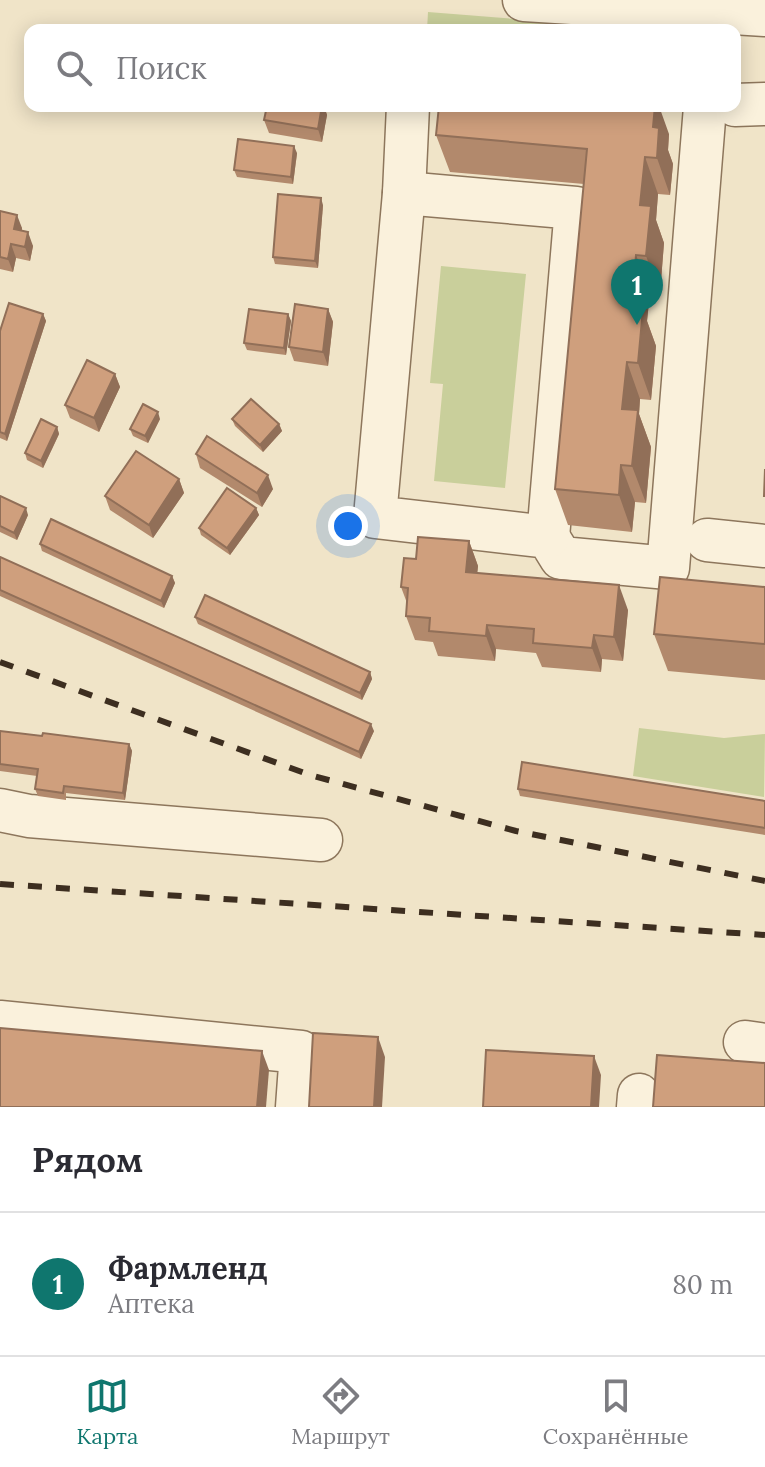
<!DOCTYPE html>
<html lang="ru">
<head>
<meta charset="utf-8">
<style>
	:root { --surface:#fff; --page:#f7f7f7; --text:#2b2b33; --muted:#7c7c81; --line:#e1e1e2; --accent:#0f766e }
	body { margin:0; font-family:Lora,serif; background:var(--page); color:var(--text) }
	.you { position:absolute; left:348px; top:526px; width:28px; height:28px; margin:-20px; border:6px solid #fff; border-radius:50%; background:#1a73e8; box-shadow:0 0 0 12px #1a73e833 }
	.badge { display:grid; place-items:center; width:52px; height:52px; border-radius:50%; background:var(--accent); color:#fff; font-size:26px; font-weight:700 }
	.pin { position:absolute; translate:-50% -66px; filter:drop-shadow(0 2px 4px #0008) }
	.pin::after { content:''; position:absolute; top:42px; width:28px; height:24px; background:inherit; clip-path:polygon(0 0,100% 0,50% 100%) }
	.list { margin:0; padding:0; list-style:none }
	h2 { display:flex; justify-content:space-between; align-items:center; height:104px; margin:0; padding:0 32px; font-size:34px }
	h2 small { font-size:26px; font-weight:400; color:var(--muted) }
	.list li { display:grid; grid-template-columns:52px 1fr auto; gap:24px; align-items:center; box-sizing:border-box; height:144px; padding:0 32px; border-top:2px solid var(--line) }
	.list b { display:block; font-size:30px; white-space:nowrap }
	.list p { margin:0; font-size:26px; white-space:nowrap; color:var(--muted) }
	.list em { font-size:26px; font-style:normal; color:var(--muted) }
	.icon { flex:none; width:44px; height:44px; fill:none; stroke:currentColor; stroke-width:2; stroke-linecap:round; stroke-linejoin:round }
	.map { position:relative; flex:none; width:765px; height:1107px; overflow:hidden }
	.search { position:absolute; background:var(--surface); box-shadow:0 4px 20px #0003; left:24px; right:24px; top:24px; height:88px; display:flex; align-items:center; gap:20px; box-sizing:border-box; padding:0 28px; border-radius:16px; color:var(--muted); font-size:30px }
	.sheet { height:248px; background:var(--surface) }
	nav { display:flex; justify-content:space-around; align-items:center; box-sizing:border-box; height:112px; border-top:2px solid var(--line); background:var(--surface); font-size:22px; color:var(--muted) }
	nav a { display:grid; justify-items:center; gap:4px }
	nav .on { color:var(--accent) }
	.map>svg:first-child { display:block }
</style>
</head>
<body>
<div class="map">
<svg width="765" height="1107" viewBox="0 0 765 1107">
	<rect width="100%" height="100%" fill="#f0e4c8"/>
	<!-- green -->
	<g fill="#c9cf9b">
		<polygon points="428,12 651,30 427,30"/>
		<polygon points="441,266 526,274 505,488 434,481 443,384 430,383"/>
		<polygon points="639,728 724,738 765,734 764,797 633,776"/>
	</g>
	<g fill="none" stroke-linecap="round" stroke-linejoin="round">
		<!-- minor casing -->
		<g stroke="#8d765c" stroke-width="45">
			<g id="minor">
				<polyline points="524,0 765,15"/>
				<polyline points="735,105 765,104"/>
				<polyline points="408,106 404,193 375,517 548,537 561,558 668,568 705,107"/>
				<polyline points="404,193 576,208 548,537"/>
				<polyline points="707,540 765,546"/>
				<polyline points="0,810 29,816 321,840"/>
				<polyline points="0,1022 301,1052 297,1107"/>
				<polyline points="745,1042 765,1045"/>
				<polyline points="638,1107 639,1095"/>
			</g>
		</g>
		<!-- minor -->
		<use href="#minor" stroke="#faf1dc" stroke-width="42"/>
		<!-- rail -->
		<g stroke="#3d2e20" stroke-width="6" stroke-dasharray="14 14" stroke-linecap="butt">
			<polyline points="0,662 310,775 516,831 765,881"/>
			<polyline points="0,884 765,935"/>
		</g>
	</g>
	<!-- wall -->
	<g fill="#b2896c">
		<polygon points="267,106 324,106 327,115 322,142 269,133 264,120"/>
		<polygon points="669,134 668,150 673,164 670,195 658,194 656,220 664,243 660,293 650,292 647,321 656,346 651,400 640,399 639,414 651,447 646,503 635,502 632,532 568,525 555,489 584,184 450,172 436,135"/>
		<polygon points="297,153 293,184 237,177 234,170"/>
		<polygon points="323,205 318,268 275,264 273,257"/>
		<polygon points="0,211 22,228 22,231 33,246 30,261 16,258 13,272 0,269"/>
		<polygon points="328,309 333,322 328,366 294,361 289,347"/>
		<polygon points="43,314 46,321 7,441 0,438 0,331"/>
		<polygon points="288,314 291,321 286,355 247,350 244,343"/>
		<polygon points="115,374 120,387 99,432 70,418 65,405"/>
		<polygon points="160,419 148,443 133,436 130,429"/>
		<polygon points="232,419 279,424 282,431 263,452 235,426"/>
		<polygon points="57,427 59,434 43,468 27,460 25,453"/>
		<polygon points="196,454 273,489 262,507 200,468"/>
		<polygon points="179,479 184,493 153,538 110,510 105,496"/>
		<polygon points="0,496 28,515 17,540 0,532"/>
		<polygon points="256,508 259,515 230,555 201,535 199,528"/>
		<polygon points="469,541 478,566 477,573 628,610 623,661 602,659 601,672 542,667 536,653 496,649 495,661 438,656 433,642 415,640 406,616 407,603 401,587 416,559"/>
		<polygon points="40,544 172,576 175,583 164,608 42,551"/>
		<polygon points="0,557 374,731 361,759 0,596"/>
		<polygon points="765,587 765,680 668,671 654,634"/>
		<polygon points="195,617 370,672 372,679 362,700 198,624"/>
		<polygon points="0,731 42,736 129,744 132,751 125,800 66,793 66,800 38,796 35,789 37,776 0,771"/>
		<polygon points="518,789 765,801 765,835 520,796"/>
	</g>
	<!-- shaded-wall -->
	<g fill="#916f58">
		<polygon points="322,106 324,106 327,115 322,142 318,129"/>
		<polygon points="655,106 659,106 669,134 668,150 673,164 670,195 657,158 653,127"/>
		<polygon points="294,146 297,153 293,184 291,177"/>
		<polygon points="645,157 658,194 656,220 664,243 660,293 646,256 640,205"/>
		<polygon points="321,198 323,205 318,268 315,261"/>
		<polygon points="17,215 22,228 19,243 14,229"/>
		<polygon points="28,232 33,246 30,261 25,247"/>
		<polygon points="11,244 16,258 13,272 8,259"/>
		<polygon points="636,255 650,292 647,321 656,346 651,400 638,363 632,308"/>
		<polygon points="328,309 333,322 328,366 323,352"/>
		<polygon points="43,314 46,321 7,441 5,434"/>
		<polygon points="288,314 291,321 286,355 284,348"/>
		<polygon points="627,362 640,399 639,414 651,447 646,503 632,466 622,409"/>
		<polygon points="115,374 120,387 99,432 94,418"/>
		<polygon points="158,412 160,419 148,443 145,436"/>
		<polygon points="279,424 282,431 263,452 260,445"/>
		<polygon points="57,427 59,434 43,468 41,461"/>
		<polygon points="621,465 635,502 632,532 619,495"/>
		<polygon points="268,475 273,489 262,507 257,493"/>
		<polygon points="179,479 184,493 153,538 149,525"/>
		<polygon points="26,508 28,515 17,540 14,533"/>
		<polygon points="256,508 259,515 230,555 227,548"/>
		<polygon points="469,541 478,566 475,596 466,572"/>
		<polygon points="172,576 175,583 164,608 161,601"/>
		<polygon points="619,585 628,610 623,661 614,637"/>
		<polygon points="487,625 496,649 495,661 486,636"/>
		<polygon points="594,635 602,659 601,672 592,648"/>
		<polygon points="370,672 372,679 362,700 360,693"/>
		<polygon points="371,724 374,731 361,759 359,752"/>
		<polygon points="129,744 132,751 125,800 123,793"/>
		<polygon points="378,1037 385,1057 382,1107 374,1107"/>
		<polygon points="262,1051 269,1070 266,1107 257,1107"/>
		<polygon points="594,1056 601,1075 599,1107 591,1107"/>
	</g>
	<!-- building -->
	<g fill="#cf9f7d" stroke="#916f58" stroke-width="2">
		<polygon points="267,106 322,106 318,129 264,120"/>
		<polygon points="439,106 655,106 653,127 659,128 657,158 645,157 640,205 651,206 646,256 636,255 632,308 643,309 638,363 627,362 622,409 638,410 632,466 621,465 619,495 555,489 587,149 436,135"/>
		<polygon points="238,139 294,146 291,177 234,170"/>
		<polygon points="278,194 321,198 315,261 273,257"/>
		<polygon points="0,211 17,215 14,229 28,232 25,247 11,244 8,259 0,257"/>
		<polygon points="9,303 43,314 5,434 0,432 0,331"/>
		<polygon points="295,304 328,309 323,352 289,347"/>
		<polygon points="249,309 288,314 284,348 244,343"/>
		<polygon points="87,360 115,374 94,418 65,405"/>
		<polygon points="251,399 279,424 260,445 232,419"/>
		<polygon points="143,404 158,412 145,436 130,429"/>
		<polygon points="41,419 57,427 41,461 25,453"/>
		<polygon points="207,436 268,475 257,493 196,454"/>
		<polygon points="136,451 179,479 149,525 105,496"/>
		<polygon points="765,469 765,496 764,496"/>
		<polygon points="227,488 256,508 227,548 199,528"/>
		<polygon points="0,496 26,508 14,533 0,526"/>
		<polygon points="51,519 172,576 161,601 40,544"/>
		<polygon points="418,537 469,541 466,572 619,585 614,637 594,635 592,648 533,643 534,629 487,625 486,636 429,631 430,618 406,616 408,588 401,587 404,558 416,559"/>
		<polygon points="0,557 371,724 359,752 0,590"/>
		<polygon points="660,577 765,587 765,644 654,634"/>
		<polygon points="205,595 370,672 360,693 195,617"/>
		<polygon points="0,731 42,736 43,733 129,744 123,793 64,786 63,793 35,789 38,769 0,764"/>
		<polygon points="522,762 765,801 765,828 518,789"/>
		<polygon points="0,1028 262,1051 257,1107 0,1107"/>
		<polygon points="313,1033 378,1037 374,1107 309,1107"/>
		<polygon points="486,1050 594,1056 591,1107 483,1107"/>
		<polygon points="657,1055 765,1063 765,1107 653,1107"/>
	</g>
</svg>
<div class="you"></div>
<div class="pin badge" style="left:637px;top:325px">1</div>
<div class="search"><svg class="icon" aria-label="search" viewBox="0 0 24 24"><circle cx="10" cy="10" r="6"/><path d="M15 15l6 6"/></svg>Поиск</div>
</div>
<section class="sheet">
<h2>Рядом<small></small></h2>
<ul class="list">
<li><span class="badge">1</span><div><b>Фармленд</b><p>Аптека</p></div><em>80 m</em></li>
</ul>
</section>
<nav>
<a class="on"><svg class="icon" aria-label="map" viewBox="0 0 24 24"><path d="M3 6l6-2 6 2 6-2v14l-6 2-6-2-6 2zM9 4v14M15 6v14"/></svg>Карта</a>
<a><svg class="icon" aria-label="directions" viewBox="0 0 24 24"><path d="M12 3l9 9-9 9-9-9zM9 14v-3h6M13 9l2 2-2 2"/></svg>Маршрут</a>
<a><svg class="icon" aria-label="saved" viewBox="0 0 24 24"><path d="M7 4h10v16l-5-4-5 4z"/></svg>Сохранённые</a>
</nav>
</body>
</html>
